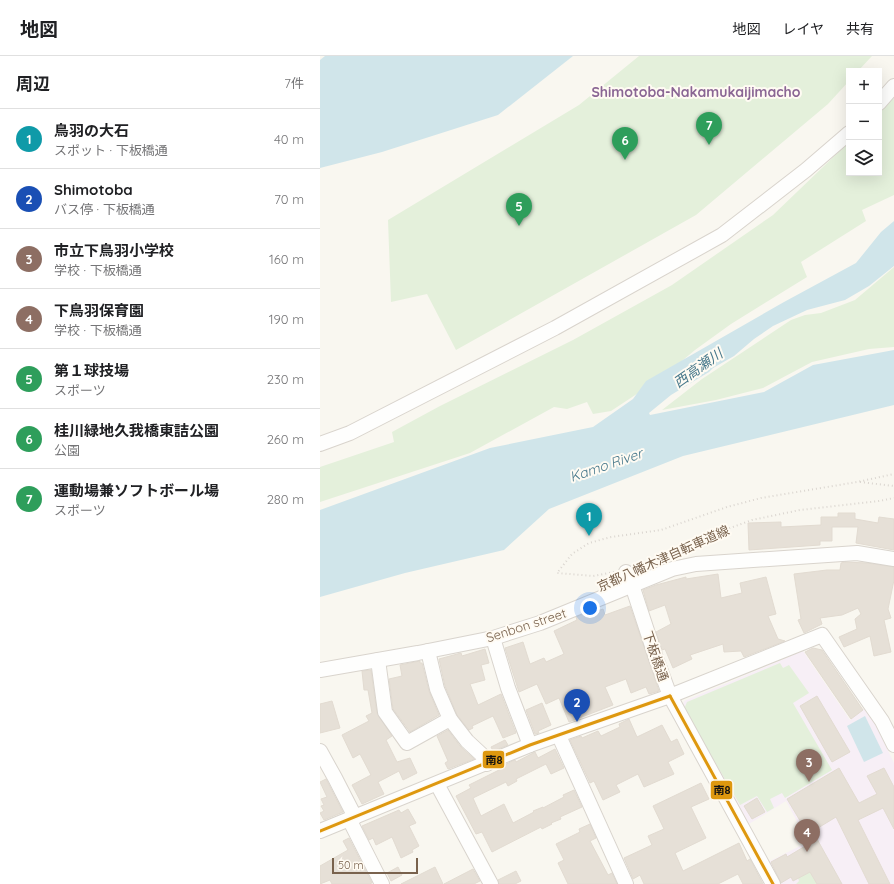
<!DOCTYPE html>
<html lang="ja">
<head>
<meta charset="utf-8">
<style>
	:root { --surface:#fff; --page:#f6f6f6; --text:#202124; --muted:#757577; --line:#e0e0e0; --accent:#1a73e8 }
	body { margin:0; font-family:Quicksand,"Noto Sans JP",sans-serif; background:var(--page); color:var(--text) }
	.controls { position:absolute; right:12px; top:12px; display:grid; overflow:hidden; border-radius:0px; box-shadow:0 4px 16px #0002 }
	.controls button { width:36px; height:36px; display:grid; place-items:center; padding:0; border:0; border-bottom:1px solid var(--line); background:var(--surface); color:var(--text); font:20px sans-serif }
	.scale { position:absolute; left:12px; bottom:10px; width:86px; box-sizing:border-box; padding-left:4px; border:2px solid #79624d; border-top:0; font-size:11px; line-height:14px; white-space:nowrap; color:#79624d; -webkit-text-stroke:3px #fffbf3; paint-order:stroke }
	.you { position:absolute; left:270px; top:552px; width:14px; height:14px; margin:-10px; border:3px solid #fff; border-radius:50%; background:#1a73e8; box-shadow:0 0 0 6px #1a73e833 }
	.badge { display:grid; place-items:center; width:26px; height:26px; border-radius:50%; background:var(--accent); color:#fff; font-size:13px; font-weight:700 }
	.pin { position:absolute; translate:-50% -33px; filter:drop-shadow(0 1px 2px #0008) }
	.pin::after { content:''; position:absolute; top:21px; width:14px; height:12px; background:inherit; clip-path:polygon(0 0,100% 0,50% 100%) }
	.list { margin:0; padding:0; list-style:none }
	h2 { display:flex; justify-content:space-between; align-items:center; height:52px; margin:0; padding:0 16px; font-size:17px }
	h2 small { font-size:13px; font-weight:400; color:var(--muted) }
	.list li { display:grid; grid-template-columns:26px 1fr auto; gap:12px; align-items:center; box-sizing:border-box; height:60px; padding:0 16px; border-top:1px solid var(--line) }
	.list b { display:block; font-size:15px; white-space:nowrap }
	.list p { margin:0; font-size:13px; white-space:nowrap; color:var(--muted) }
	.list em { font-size:13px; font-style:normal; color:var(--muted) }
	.icon { flex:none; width:22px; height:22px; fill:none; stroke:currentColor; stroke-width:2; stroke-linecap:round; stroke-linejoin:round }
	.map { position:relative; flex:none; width:574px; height:828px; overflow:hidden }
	header { display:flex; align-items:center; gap:24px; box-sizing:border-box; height:56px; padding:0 20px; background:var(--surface); border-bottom:1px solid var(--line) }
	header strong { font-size:19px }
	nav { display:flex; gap:22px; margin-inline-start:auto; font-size:14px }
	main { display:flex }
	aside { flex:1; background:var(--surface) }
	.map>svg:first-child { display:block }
</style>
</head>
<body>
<header>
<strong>地図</strong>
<nav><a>地図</a><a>レイヤ</a><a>共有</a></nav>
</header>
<main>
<aside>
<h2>周辺<small>7件</small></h2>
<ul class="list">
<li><span class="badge" style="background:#0f9aa8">1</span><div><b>鳥羽の大石</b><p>スポット · 下板橋通</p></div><em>40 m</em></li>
<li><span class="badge" style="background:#1a4fb4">2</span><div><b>Shimotoba</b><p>バス停 · 下板橋通</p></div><em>70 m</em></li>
<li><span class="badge" style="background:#8d6e63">3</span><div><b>市立下鳥羽小学校</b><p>学校 · 下板橋通</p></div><em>160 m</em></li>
<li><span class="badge" style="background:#8d6e63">4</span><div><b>下鳥羽保育園</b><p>学校 · 下板橋通</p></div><em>190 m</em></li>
<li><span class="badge" style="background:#2e9e5b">5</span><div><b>第１球技場</b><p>スポーツ</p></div><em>230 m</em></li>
<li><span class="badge" style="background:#2e9e5b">6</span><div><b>桂川緑地久我橋東詰公園</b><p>公園</p></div><em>260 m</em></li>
<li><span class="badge" style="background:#2e9e5b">7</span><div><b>運動場兼ソフトボール場</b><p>スポーツ</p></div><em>280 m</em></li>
</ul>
</aside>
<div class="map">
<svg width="574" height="828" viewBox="0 0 574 828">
	<rect width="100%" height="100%" fill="#f9f7f0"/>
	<!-- education -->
	<polygon fill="#f7eff6" points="483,595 530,664 544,653 555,668 574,707 574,828 460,828 448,806 488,786 466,745 429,768 362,652 364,645"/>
	<!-- green -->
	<g fill="#e4f0db">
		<polygon points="319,0 552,0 538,15 529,15 529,25 508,48 376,159 136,294 107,238 71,246 68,164 259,49"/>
		<polygon points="574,42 574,139 542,154 546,165 481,206 487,221 411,268 375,294 344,320 291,355 273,358 267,346 247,353 234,351 150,397 0,446 0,411 74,386 72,376 120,350 253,284 352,229 453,159 529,86 529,117 559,117 559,57"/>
		<polygon points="574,211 574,291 549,293 492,306 443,332 396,344 342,354 382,323 471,264 485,259 501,257 535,244"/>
		<polygon points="460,607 463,612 469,609 489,637 473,647 512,714 465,742 462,737 450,743 454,752 447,756 437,740 420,749 364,653 367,646"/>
		<polygon points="490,816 497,828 470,828 476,828 479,825 478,822"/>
	</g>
	<!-- water -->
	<g fill="#d0e5ea">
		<polygon points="5,0 253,0 178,59 62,96 0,112 0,4"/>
		<polygon points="574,165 574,210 549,230 525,244 487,254 453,270 434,283 414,300 393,312 389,316 351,339 329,357 330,359 444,336 493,309 574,294 574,349 363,400 229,453 184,494 85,517 0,541 0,454 170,392 273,371 313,343 326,325 375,297 464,246 536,207 561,176"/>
		<polygon points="545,660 563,697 544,706 527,670"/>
	</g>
	<!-- building -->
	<g fill="#e6e0d7" stroke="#e2dbd1">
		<polygon points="518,457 535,457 535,463 558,467 559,461 574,463 574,494 536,487 538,471 512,471 512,485 500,485 500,489 429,494 428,467 461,466 461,471 501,469 501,461 518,461"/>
		<polygon points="525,506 547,507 574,511 574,524 568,553 571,562 564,564 571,596 554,600 550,580 524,591 519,581 537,573 535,563 541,558 538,552 522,559 500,562 502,568 484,577 478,564 481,563 474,518 507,514 520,514 521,507"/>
		<polygon points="398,518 401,542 422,537 420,527 446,521 456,558 448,560 458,583 465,585 424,601 421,595 404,596 403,588 370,599 372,603 353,612 345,593 342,594 336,576 351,568 345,549 329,555 323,534 336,529 366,521 366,523"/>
		<polygon points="310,550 339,635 329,638 326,631 311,637 306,623 285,631 293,649 249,666 239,642 226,648 217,628 199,636 185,592 203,586 210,608 224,602 226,606 244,598 234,575 257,564 256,561 269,556 269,558 283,553 285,559"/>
		<polygon points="493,592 502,594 543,654 531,663 485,596"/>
		<polygon points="165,593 169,607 161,609 165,624 150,628 158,649 181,638 196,677 183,682 173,660 152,670 153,672 149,674 137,659 125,630 119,603 141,597 142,600"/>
		<polygon points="100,605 100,607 102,607 109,635 119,659 90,676 73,653 69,623 82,620 80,609"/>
		<polygon points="51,614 57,657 72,680 66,684 77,706 90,702 97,717 83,724 79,715 58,726 64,738 42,748 32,729 51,719 40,698 33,702 22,679 49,665 46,660 52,657 48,634 44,634 42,615"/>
		<polygon points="497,640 530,696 512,706 480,650"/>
		<polygon points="12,645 20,672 0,677 0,648"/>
		<polygon points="222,647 231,669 218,675 219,677 215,678 206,654"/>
		<polygon points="309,663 317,681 342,669 351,686 357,683 364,698 348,706 354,718 324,731 318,718 296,729 300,736 283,744 274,725 270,727 250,684 261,680 262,682 278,675 281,680 300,671 299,668"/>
		<polygon points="128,674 140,690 154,703 128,713 125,707 128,705 117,680"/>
		<polygon points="185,684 188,689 173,695 171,691"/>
		<polygon points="235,693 244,712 231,718 226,708 196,723 197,725 188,730 186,726 153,742 161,760 184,748 193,767 214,756 213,755 223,751 223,752 244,741 243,739 254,734 262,751 240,761 241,763 231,767 232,768 222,773 221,771 172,796 162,776 156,778 136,740 151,732 149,729 181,713 180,711 195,704 196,706 215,696 218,702"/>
		<polygon points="519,712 539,747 557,738 547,720 564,712 574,731 574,773 563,752 538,764 570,828 549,828 516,761 488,778 467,743"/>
		<polygon points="6,723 23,756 4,764 0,757 4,755 1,750 4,749 1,743 7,741 0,726"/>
		<polygon points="381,727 389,743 371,751 386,782 355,797 363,815 419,787 427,805 430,803 443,828 423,828 418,818 398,828 324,828 320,819 313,823 304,802 332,789 328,780 344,773 333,750"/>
		<polygon points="437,742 445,756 432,763 424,750"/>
		<polygon points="88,753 96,767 89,770 99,790 92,794 93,796 81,802 72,781 56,789 53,782 49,784 42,770 79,754 81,757"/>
		<polygon points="270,768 276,782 270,785 288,819 292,817 297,828 248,828 238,807 244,804 236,788 260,776 259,773"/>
		<polygon points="29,782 52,827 49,828 12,828 10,824 0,828 0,810 28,794 23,785"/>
		<polygon points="497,783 522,828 497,828 490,816 473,825 471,821 461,827 451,806 466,798 467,801"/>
		<polygon points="78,811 82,819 71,825 67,817"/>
		<polygon points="115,811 123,828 81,828"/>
		<polygon points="153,813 160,825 154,828 124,828"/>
		<polygon points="196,815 201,825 195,828 179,828 178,824"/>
	</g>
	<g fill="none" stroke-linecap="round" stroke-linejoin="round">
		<!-- minor casing -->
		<g stroke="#d9d4cd" stroke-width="16">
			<g id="minor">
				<polyline points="559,47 574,30"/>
				<polyline points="0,388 30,377 235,272 402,179 486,114 529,77"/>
				<polyline points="306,516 312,529 336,602 350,640 453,828"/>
				<polyline points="173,582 188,632 210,689"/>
				<polyline points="108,595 117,633 130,663"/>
				<polyline points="58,604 65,656 87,687 130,663 147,685 161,698 167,708"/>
				<polyline points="0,614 98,597 173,582 220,567 352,513 376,508 537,497 574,503"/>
				<polyline points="239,680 306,828"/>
				<polyline points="0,695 15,722 35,761"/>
				<polyline points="117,728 171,828"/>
				<polyline points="29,763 62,828"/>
				<polyline points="0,775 210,689 350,640 502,579 562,665 574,689"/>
			</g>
		</g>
		<!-- path -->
		<g stroke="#dbd6d0" stroke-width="2" stroke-dasharray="1 3" stroke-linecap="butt">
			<polyline points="540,426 574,430"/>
			<polyline points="317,511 372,486 432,464 480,454 559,445 574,442"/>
			<polyline points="294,516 273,520 237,517 252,498 269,487 291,481 341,474 407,451 441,442 537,426 574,418"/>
		</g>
		<!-- minor -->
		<use href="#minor" stroke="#fefefd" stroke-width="14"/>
		<!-- bus-1 casing -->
		<g stroke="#fffbf3" stroke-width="6">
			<g id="bus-1">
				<polyline points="350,640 453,828"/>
				<polyline points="0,775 210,689 350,640"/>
			</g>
		</g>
		<!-- bus-1 -->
		<use href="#bus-1" stroke="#de980f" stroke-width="3"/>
	</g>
	<g text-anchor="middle" stroke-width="4" stroke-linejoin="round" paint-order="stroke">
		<!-- street labels -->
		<g font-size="13" fill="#79624d" stroke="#fffbf3">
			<text transform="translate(343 502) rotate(-24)" y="5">京都八幡木津自転車道線</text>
			<text transform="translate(206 569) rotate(-18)" y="5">Senbon street</text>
			<text transform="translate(336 600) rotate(71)" y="5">下板橋通</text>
		</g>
		<!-- neighbourhood labels -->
		<g font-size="14" font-weight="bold" fill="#8a6694" stroke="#fffbf3">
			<text x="376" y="41">Shimotoba-Nakamukaijimacho</text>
		</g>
		<!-- water labels -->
		<g font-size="14" font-style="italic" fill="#47788b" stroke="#fffbf3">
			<text transform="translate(378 312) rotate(-35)" y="5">西高瀬川</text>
			<text transform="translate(286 409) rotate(-19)" y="5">Kamo River</text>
		</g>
	</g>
	<g stroke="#fffbf3" stroke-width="1.5">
		<rect x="162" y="694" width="23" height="19" rx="4" fill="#de980f"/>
		<rect x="390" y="724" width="23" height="20" rx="4" fill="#de980f"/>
	</g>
	<g font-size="11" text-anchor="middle" font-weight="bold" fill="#111">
		<text x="174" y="708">南8</text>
		<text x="402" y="738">南8</text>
	</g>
</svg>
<div class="controls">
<button>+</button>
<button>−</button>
<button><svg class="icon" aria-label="layers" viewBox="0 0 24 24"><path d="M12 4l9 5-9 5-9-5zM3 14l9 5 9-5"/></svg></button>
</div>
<div class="scale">50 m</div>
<div class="you"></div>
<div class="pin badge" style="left:269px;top:480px;background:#0f9aa8">1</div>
<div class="pin badge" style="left:257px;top:666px;background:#1a4fb4">2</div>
<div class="pin badge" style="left:489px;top:726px;background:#8d6e63">3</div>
<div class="pin badge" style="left:487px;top:796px;background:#8d6e63">4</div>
<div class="pin badge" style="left:199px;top:170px;background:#2e9e5b">5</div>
<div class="pin badge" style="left:305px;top:104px;background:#2e9e5b">6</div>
<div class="pin badge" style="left:389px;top:89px;background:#2e9e5b">7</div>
</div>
</main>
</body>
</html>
